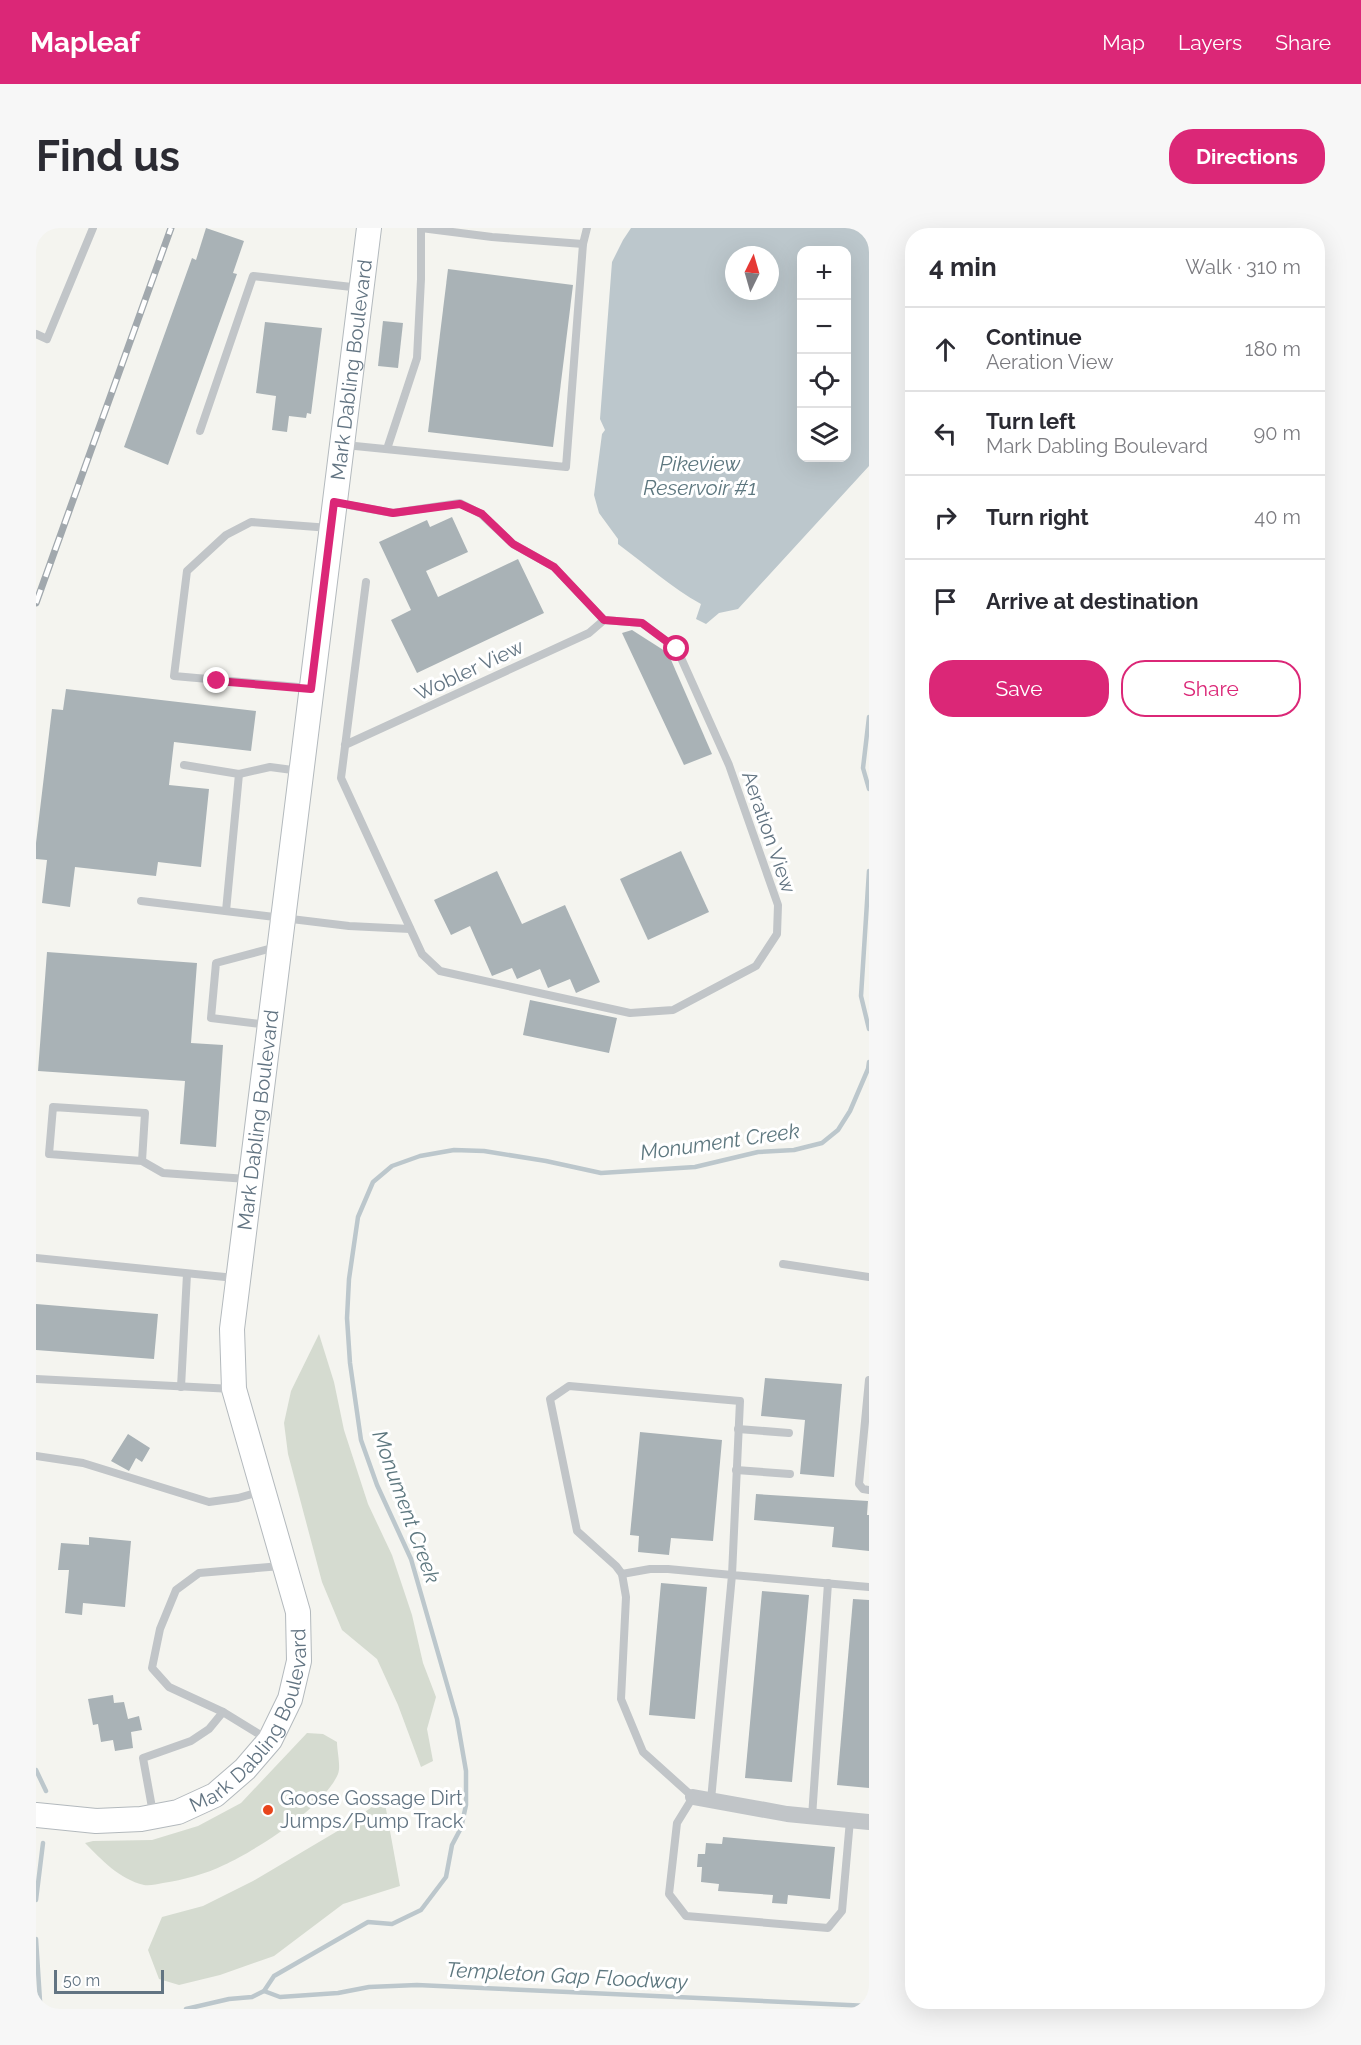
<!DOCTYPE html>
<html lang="en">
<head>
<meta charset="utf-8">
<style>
	:root { --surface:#fff; --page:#f7f7f7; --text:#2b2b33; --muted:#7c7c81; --line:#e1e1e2; --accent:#db2777 }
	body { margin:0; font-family:Raleway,sans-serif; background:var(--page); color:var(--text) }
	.controls { position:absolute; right:18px; top:18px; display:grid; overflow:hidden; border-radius:12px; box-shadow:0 6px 24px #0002 }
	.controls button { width:54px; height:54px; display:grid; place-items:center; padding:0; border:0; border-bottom:2px solid var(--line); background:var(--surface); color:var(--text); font:30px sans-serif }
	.compass { position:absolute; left:689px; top:18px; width:54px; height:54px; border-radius:50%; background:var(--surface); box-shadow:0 6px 24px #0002; rotate:5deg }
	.scale { position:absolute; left:18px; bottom:15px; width:110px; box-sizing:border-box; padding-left:6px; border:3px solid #627482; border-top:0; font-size:16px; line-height:21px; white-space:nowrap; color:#627482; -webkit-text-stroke:4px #fff; paint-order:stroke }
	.stop { position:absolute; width:18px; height:18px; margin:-14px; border:4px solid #db2777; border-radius:50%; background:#fff }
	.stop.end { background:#db2777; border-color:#fff; box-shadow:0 2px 6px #0008 }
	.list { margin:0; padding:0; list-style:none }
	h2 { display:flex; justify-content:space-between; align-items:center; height:78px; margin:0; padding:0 24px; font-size:26px }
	h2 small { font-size:20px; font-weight:400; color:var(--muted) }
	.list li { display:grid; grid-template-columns:39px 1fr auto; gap:18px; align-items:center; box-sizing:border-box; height:84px; padding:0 24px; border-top:2px solid var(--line) }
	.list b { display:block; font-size:22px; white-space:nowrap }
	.list p { margin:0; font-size:20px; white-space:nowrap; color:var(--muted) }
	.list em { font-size:20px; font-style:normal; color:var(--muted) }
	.actions { display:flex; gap:12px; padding:18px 24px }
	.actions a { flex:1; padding:14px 0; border:2px solid var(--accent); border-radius:24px; text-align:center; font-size:21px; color:var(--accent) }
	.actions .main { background:var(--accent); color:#fff }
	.icon { flex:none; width:33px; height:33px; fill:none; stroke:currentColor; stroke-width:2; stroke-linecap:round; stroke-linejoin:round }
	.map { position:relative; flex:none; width:833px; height:1781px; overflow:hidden; border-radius:24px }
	header { display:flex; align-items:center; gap:36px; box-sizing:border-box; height:84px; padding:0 30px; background:var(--accent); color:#fff }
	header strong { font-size:28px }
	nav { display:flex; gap:33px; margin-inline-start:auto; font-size:21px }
	.intro { display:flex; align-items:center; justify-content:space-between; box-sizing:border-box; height:144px; padding:0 36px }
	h1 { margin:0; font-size:42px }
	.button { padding:15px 27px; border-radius:24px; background:var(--accent); color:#fff; font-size:21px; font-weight:700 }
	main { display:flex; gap:36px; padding:0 36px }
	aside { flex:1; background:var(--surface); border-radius:24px; box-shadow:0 6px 24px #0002 }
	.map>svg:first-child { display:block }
</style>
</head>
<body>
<header>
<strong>Mapleaf</strong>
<nav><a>Map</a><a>Layers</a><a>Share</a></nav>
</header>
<div class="intro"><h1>Find us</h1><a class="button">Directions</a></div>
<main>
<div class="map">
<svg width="833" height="1781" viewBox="0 0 833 1781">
	<rect width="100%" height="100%" fill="#f4f4ef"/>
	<!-- green -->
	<g fill="#d5dbd0">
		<polygon points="283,1106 298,1154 308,1202 332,1276 356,1327 376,1387 387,1435 400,1469 391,1501 397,1533 385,1539 362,1477 341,1431 306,1402 286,1354 252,1226 248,1195 255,1163"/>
		<path d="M 271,1505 L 287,1506 L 301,1514 C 301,1523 305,1538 302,1546 C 287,1580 222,1621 188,1637 C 170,1646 147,1652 127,1655 C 121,1656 114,1658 108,1657 C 83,1651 66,1632 49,1615 L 57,1613 L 116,1612 L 162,1598 L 205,1575 Z"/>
		<polygon points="348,1570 364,1658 307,1676 238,1728 184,1747 143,1757 123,1751 112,1722 126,1689 167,1678 217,1653 310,1598"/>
	</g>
	<!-- water -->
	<path fill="#bcc7cc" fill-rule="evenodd" d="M 595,0 L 833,0 L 833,238 L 702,381 L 683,385 L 670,396 L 660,391 L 665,376 C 636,360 609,336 582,316 L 582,311 L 563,285 L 558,267 L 566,206 L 569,202 L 564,191 L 576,34 L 587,12 ZM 766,22 L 810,22 L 810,230 L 766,230 ZM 698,27 L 734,27 L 734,63 L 698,63 Z"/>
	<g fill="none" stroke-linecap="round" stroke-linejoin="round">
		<!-- stream -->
		<g stroke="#bcc7cc" stroke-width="4.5">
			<polyline points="833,489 827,540 833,561"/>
			<polyline points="833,643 825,768 833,801"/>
			<polyline points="0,1542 10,1563"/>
			<polyline points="0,1672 7,1615"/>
			<polyline points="0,1711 4,1773 0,1775"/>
			<polyline points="228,1763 244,1769 302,1765 333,1759 381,1757 833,1778"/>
			<polyline points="150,1781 193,1771 216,1769 228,1763 238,1748 332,1694 356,1696 385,1682 410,1649 416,1617 425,1600 430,1577 430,1543 421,1491 375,1331 341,1257 325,1212 314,1135 311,1090 313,1051 322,989 337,954 356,938 384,928 418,922 448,923 510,933 565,945 659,939 722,924 758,922 786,915 802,902 814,883 832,841 833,834"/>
		</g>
	</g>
	<!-- building -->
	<g fill="#a9b2b6">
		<polygon points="170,0 208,13 197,45 201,46 132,237 88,219 156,30 160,32"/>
		<polygon points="412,41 537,57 517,219 392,204"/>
		<polygon points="347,93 367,95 362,140 342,138"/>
		<polygon points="229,94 286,100 275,186 271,185 270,190 253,188 251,204 236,202 240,168 220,165"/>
		<polygon points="416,289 432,324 390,343 402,369 482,331 508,385 381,445 355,392 375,382 343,314 391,292 394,299"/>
		<polygon points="596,402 632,425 676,526 648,537 586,405"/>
		<polygon points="30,461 220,483 215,523 138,514 133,557 173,561 165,639 122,634 120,648 39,639 34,679 6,675 11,632 0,631 0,615 16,481 27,482"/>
		<polygon points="645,623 673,684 612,712 584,651"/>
		<polygon points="461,643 486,696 529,677 564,754 540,765 534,751 512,760 504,741 481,751 476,740 456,748 434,698 415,707 398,672"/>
		<polygon points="11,724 161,735 155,815 187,817 180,919 144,916 149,853 2,843"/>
		<polygon points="494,772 581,790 573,825 487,807"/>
		<polygon points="0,1076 122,1086 118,1131 0,1122"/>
		<polygon points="729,1150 806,1156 798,1249 764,1246 769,1192 725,1188"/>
		<polygon points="604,1204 686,1212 677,1313 635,1310 633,1327 602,1324 603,1308 594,1307"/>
		<polygon points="92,1206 114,1220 106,1234 100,1230 93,1243 75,1233"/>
		<polygon points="720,1266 832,1273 831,1287 833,1287 833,1323 796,1319 798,1299 718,1292"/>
		<polygon points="53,1309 95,1313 89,1379 47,1375 46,1387 29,1385 33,1342 22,1342 25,1315 53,1317"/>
		<polygon points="625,1355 671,1359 659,1491 613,1487"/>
		<polygon points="726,1363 773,1367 756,1554 709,1550"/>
		<polygon points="817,1371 833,1372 833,1560 801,1557"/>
		<polygon points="77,1467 78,1475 88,1474 92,1491 103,1488 106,1502 95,1504 97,1520 79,1523 77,1512 65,1514 62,1496 57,1497 52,1471"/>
		<polygon points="687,1609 799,1619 794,1671 752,1667 751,1676 736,1675 737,1667 682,1663 683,1656 665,1654 666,1639 661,1639 662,1626 669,1626 670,1615 686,1616"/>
	</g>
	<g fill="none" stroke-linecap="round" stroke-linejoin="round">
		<!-- secondary casing -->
		<g stroke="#b3b9bd" stroke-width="26">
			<g id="secondary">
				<path id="s1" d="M 0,1587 L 60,1593 L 105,1591 L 142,1584 L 179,1567 L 209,1541 L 234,1512 L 254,1471 L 263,1433 L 262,1384 L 198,1161 L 196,1101 L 333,0"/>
			</g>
		</g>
		<!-- lane -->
		<g stroke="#c1c5c8" stroke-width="8">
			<polyline points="385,0 456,9 547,16"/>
			<polyline points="0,106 11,111 57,0"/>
			<polyline points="164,203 217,48 325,60"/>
			<polyline points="309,217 530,239 547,16 551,0"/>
			<polyline points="351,221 381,130 385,51 385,0"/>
			<polyline points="301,275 357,285 424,275 445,286 477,316 518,339 568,392 606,395 641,421 693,537 742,677 741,706 720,738 637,782 594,785 404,743 386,726 305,550 330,354"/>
			<polyline points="273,460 138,448 151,343 190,307 215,294 294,300"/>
			<polyline points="309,517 553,405 568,392"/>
			<polyline points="148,537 203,546 190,683"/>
			<polyline points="203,546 234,539 264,543"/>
			<polyline points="105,673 313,698 374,701"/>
			<polyline points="233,797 175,790 180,735 240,719"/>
			<polyline points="106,933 109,885 17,879 13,926 106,933 127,945 211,951"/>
			<polyline points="0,1030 199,1050"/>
			<polyline points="747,1036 833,1049"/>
			<polyline points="0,1151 197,1161"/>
			<polyline points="833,1152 823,1256 827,1261 833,1262"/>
			<polyline points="145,1159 151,1046"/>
			<polyline points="702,1201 753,1205"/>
			<polyline points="0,1228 47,1235 173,1274 202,1270 227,1263"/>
			<polyline points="700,1242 754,1246"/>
			<polyline points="586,1346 614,1341 632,1341 696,1347 675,1572"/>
			<polyline points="187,1484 133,1459 116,1440 124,1401 140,1362 163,1345 245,1338"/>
			<polyline points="117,1585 107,1530 155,1513 173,1501 187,1484 231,1511"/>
			<polyline points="776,1589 792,1355"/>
			<polyline points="814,1592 806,1683 792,1700 650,1688 633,1666 641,1595 657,1569 607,1524 585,1471 590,1369 586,1346 580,1338 541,1303 514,1171 533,1158 704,1173 696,1347 833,1359"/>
		</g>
		<!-- street -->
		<polyline stroke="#c1c5c8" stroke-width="16" points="657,1569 751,1586 833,1594"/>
		<!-- secondary -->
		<use href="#secondary" stroke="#fff" stroke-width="24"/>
		<!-- rail casing -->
		<g stroke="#a1a8ad" stroke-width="7">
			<polyline id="rail" points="0,375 135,0"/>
		</g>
		<!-- rail -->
		<use href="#rail" stroke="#fff" stroke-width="4.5" stroke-dasharray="14" stroke-linecap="butt"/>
	</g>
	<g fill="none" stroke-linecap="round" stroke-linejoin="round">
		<!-- route -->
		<polyline stroke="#db2777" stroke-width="8" points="181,453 275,461 298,274 357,285 424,276 446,286 477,316 518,339 568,392 606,395 641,421"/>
	</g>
	<!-- markers -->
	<circle fill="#e8451c" stroke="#fff" stroke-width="2" cx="232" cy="1582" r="6"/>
	<g text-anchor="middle" stroke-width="6" stroke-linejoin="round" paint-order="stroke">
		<!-- street labels -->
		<g font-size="20" fill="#627482" stroke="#fff">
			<text dy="7" stroke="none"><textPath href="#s1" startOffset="1654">Mark Dabling Boulevard</textPath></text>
			<text transform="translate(433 442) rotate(-25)" y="7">Wobler View</text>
			<text transform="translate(733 604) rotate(71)" y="7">Aeration View</text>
			<text dy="7" stroke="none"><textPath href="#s1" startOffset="898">Mark Dabling Boulevard</textPath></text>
			<text dy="7" stroke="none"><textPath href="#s1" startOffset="268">Mark Dabling Boulevard</textPath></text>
		</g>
		<!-- poi labels -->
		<g font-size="20" fill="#627482" stroke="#fff" text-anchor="start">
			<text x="244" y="1577">Goose Gossage Dirt<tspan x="244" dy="23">Jumps/Pump Track</tspan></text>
		</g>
		<!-- water labels -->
		<g font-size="21" font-style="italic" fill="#5d777f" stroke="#fff">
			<text x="664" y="243">Pikeview<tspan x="664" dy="24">Reservoir #1</tspan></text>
			<text transform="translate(684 914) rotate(-8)" y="7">Monument Creek</text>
			<text transform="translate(370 1279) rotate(70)" y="7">Monument Creek</text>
			<text transform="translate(531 1748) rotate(3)" y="7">Templeton Gap Floodway</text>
		</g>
	</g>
</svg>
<div class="controls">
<button>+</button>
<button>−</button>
<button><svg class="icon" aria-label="locate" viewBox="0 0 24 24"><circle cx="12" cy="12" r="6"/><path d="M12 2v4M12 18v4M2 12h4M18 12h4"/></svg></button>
<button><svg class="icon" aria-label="layers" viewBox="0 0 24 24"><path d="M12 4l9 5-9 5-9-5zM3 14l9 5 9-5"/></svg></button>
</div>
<svg class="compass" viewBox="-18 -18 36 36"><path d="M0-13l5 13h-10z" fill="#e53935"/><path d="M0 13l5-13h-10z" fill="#7c7c81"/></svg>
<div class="scale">50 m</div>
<div class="stop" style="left:641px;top:421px"></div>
<div class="stop end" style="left:181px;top:453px"></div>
</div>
<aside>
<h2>4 min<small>Walk · 310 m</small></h2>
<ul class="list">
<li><svg class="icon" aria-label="ahead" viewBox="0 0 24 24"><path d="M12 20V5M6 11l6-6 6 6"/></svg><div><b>Continue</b><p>Aeration View</p></div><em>180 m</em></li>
<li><svg class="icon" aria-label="left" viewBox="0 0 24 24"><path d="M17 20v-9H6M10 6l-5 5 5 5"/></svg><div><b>Turn left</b><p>Mark Dabling Boulevard</p></div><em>90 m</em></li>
<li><svg class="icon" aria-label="right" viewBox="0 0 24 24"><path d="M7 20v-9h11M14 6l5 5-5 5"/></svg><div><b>Turn right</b></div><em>40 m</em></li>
<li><svg class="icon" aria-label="arrive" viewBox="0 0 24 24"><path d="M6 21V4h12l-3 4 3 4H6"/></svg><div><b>Arrive at destination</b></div></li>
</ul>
<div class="actions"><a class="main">Save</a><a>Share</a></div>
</aside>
</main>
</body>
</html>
